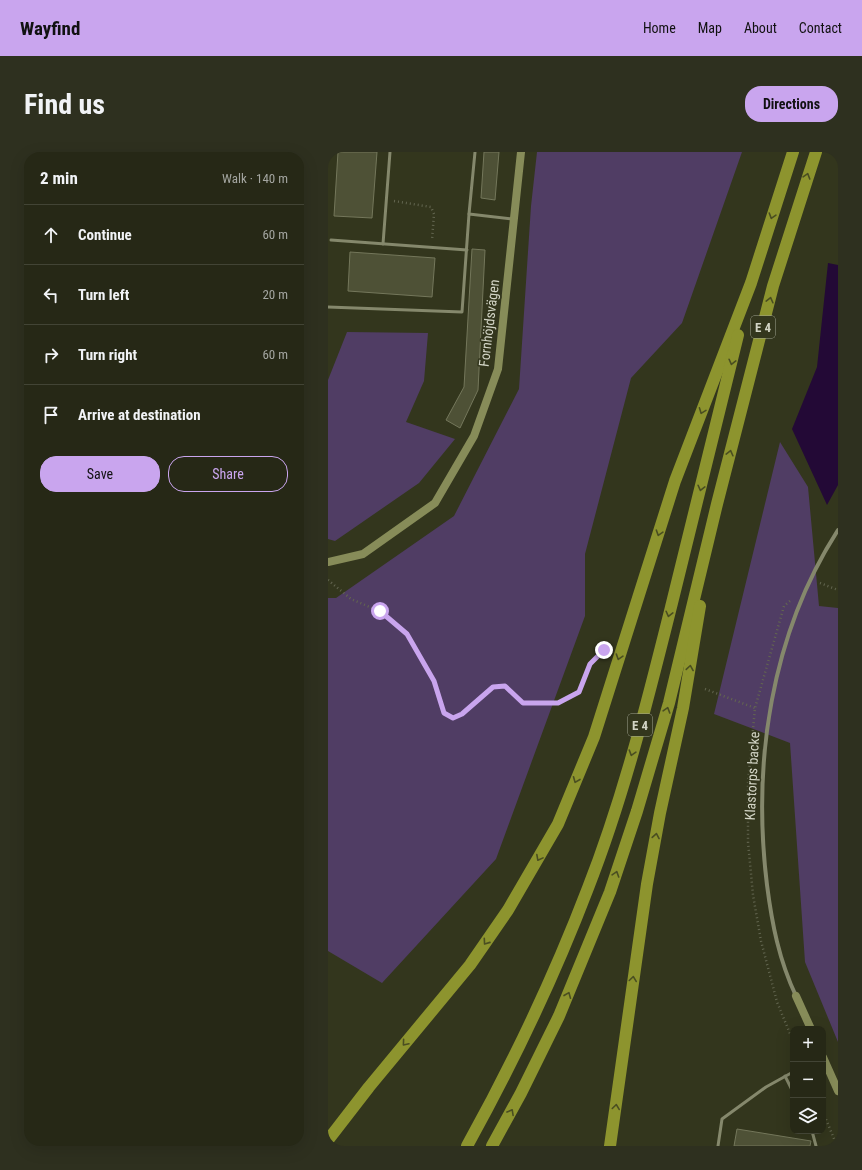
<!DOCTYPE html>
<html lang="en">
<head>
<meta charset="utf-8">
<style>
	:root { --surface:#262816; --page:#2e301f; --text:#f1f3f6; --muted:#a4a6a1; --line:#424435; --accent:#c9a5ee }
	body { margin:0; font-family:"Roboto Condensed",sans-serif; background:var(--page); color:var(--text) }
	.controls { position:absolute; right:12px; bottom:12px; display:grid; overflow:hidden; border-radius:8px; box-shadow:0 4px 16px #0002 }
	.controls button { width:36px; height:36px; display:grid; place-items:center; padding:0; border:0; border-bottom:1px solid var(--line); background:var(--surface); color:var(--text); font:20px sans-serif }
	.stop { position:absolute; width:12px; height:12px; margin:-9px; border:3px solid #c9a5ee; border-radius:50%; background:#fff }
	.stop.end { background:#c9a5ee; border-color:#fff; box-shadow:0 1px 4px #0008 }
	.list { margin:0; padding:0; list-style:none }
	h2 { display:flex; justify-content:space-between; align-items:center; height:52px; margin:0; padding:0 16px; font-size:17px }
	h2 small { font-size:13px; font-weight:400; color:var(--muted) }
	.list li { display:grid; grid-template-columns:26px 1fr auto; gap:12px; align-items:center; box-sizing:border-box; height:60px; padding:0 16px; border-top:1px solid var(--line) }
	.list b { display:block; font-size:15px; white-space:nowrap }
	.list em { font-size:13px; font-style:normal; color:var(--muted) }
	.actions { display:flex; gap:8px; padding:12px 16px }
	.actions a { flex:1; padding:9px 0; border:1px solid var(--accent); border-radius:16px; text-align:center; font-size:14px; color:var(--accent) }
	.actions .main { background:var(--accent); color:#111 }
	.icon { flex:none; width:22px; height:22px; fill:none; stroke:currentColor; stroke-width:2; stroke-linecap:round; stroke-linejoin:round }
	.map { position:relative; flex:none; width:510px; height:994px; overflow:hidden; border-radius:16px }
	header { display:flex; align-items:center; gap:24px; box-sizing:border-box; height:56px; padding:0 20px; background:var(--accent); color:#111 }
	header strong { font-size:19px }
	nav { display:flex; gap:22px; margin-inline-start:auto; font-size:14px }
	.intro { display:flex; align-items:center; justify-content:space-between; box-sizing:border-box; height:96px; padding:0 24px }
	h1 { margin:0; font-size:28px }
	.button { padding:10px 18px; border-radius:16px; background:var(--accent); color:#111; font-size:14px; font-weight:700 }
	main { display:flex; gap:24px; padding:0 24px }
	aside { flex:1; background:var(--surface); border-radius:16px; box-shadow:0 4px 16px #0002 }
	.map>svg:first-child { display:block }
</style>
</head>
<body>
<header>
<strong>Wayfind</strong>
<nav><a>Home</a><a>Map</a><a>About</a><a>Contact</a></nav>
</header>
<div class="intro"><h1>Find us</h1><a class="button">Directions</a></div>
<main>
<aside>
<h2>2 min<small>Walk · 140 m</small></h2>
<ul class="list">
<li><svg class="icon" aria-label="ahead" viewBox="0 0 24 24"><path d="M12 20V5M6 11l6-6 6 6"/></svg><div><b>Continue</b></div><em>60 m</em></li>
<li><svg class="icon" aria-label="left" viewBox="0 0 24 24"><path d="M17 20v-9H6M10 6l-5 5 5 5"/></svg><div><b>Turn left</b></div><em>20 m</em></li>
<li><svg class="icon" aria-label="right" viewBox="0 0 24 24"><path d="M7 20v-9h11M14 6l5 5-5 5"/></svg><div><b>Turn right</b></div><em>60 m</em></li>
<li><svg class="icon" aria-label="arrive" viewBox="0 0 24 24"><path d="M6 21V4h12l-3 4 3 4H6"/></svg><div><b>Arrive at destination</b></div></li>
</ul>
<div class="actions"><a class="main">Save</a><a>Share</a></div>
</aside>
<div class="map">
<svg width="510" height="994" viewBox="0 0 510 994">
	<rect width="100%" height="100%" fill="#33361d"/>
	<!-- green -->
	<g fill="#503d64">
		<polygon points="209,0 414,0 354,171 303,226 257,402 257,464 168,707 54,831 0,799 0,446 8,446 126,364 191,237 203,54"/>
		<polygon points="19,180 100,181 96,229 78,270 127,287 91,331 7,389 0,387 0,228"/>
		<polygon points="452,290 480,335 491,454 510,456 510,890 477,810 462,591 386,562"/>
	</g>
	<!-- water -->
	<polygon fill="#230936" points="500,111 510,113 510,333 499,353 464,277 489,215"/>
	<!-- building -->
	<g fill="#4e5136" stroke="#74775b">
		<polygon points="10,0 49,0 44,66 6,64"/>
		<polygon points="156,0 171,0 167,48 153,46"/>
		<polygon points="144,97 157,98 150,238 132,276 118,268 136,235"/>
		<polygon points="22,100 107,106 104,145 20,139"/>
		<polygon points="409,977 483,989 482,994 406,994"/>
	</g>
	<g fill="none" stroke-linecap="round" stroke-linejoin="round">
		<!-- path -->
		<g stroke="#636650" stroke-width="2.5" stroke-dasharray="1 3" stroke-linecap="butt">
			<polyline points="66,49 103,55 106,62 104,88"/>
			<polyline points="0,428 23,447 51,459 79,482 106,529 117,561 125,566 133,562 165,535 177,534 195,551 230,551 251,540 262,512 276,498"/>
			<polyline points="492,431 510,438"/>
			<polyline points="462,449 456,454 427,556 420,631 420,690 425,743 433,789 449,850 465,889"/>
			<polyline points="377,537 427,556"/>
			<polyline points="495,960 509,994"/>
		</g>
		<!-- lane -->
		<g stroke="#85886c" stroke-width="3">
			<polyline points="141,62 147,0"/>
			<polyline points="3,88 139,98"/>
			<polyline points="55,92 62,0"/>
			<polyline points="0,155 134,160 141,62 184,67"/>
			<polyline points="457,924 465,940"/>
			<polyline points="484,979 488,994"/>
			<polyline points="390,994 394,967 438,935 465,920"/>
		</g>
		<!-- street -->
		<path stroke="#85886c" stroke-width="4" d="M 468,844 C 451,808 444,772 439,733 C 424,611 443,482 510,378"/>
		<!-- secondary -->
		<g stroke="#878c59" stroke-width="8">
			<polyline points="0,410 35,402 107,351 146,284 170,217 193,0"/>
			<polyline points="468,844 483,877"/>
			<polyline points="495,905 510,939"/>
		</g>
		<!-- highway -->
		<g stroke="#8d942e" stroke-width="12">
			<polyline points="0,988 41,935 142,813 180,758 230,672 266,585 347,329 423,131 465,0"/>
			<path d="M 139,994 C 185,911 226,825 260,736 C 296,644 320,547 344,451 C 366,361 388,272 410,183"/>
			<polyline points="164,994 193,941 231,864 282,740 309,659 341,551 389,352 445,134 488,0"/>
			<polyline points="282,994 319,732 332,661 355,556 372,454"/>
		</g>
	</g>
	<!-- one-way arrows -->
	<defs><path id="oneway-chevron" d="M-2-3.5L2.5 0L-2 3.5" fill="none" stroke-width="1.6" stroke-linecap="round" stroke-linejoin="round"/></defs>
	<g stroke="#4a4e21">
		<use href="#oneway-chevron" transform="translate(479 24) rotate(-73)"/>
		<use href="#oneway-chevron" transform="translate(444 64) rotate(107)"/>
		<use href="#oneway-chevron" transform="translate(442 148) rotate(-76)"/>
		<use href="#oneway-chevron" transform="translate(404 210) rotate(104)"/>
		<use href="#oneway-chevron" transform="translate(374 259) rotate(111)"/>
		<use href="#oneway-chevron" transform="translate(402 301) rotate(-76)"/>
		<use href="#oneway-chevron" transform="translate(373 336) rotate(104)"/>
		<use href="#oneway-chevron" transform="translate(331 381) rotate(108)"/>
		<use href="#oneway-chevron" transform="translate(341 462) rotate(104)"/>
		<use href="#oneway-chevron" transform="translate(291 505) rotate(108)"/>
		<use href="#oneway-chevron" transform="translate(362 516) rotate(-81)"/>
		<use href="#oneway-chevron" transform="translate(339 558) rotate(-73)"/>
		<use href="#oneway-chevron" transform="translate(304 601) rotate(107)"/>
		<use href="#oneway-chevron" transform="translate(248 628) rotate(112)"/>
		<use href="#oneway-chevron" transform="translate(328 684) rotate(-80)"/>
		<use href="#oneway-chevron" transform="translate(211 706) rotate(118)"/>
		<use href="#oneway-chevron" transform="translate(288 722) rotate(-72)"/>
		<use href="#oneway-chevron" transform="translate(158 790) rotate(125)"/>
		<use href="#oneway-chevron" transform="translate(305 827) rotate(-82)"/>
		<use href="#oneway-chevron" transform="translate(240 843) rotate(-68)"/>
		<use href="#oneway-chevron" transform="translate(77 891) rotate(130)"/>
		<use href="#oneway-chevron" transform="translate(288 955) rotate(-82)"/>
		<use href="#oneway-chevron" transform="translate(183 960) rotate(-61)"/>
	</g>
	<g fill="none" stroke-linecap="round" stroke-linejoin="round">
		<!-- route -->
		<polyline stroke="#c9a5ee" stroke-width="5" points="52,459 79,482 106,529 116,561 125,566 134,562 165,535 177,534 195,551 230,551 251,540 262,512 276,498"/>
	</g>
	<g text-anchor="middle" stroke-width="3" stroke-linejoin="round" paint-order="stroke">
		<!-- shield labels -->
		<g fill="#33361d" stroke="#a2a593" stroke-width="1">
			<rect x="423" y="164" width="24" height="22" rx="3"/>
			<rect x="300" y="562" width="24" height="22" rx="3"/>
		</g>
		<g font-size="13" font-weight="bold" fill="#d2d4c5">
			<text x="435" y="180">E 4</text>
			<text x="312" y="578">E 4</text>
		</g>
		<!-- street labels -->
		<g font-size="14" fill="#d2d4c5" stroke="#33361d">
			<text transform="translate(161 171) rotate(-83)" y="5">Fornhöjdsvägen</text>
			<text transform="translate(424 624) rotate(-87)" y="5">Klastorps backe</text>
		</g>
	</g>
</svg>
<div class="controls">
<button>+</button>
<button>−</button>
<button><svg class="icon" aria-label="layers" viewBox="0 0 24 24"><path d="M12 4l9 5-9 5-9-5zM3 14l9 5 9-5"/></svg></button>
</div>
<div class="stop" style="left:52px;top:459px"></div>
<div class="stop end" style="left:276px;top:498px"></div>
</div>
</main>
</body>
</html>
